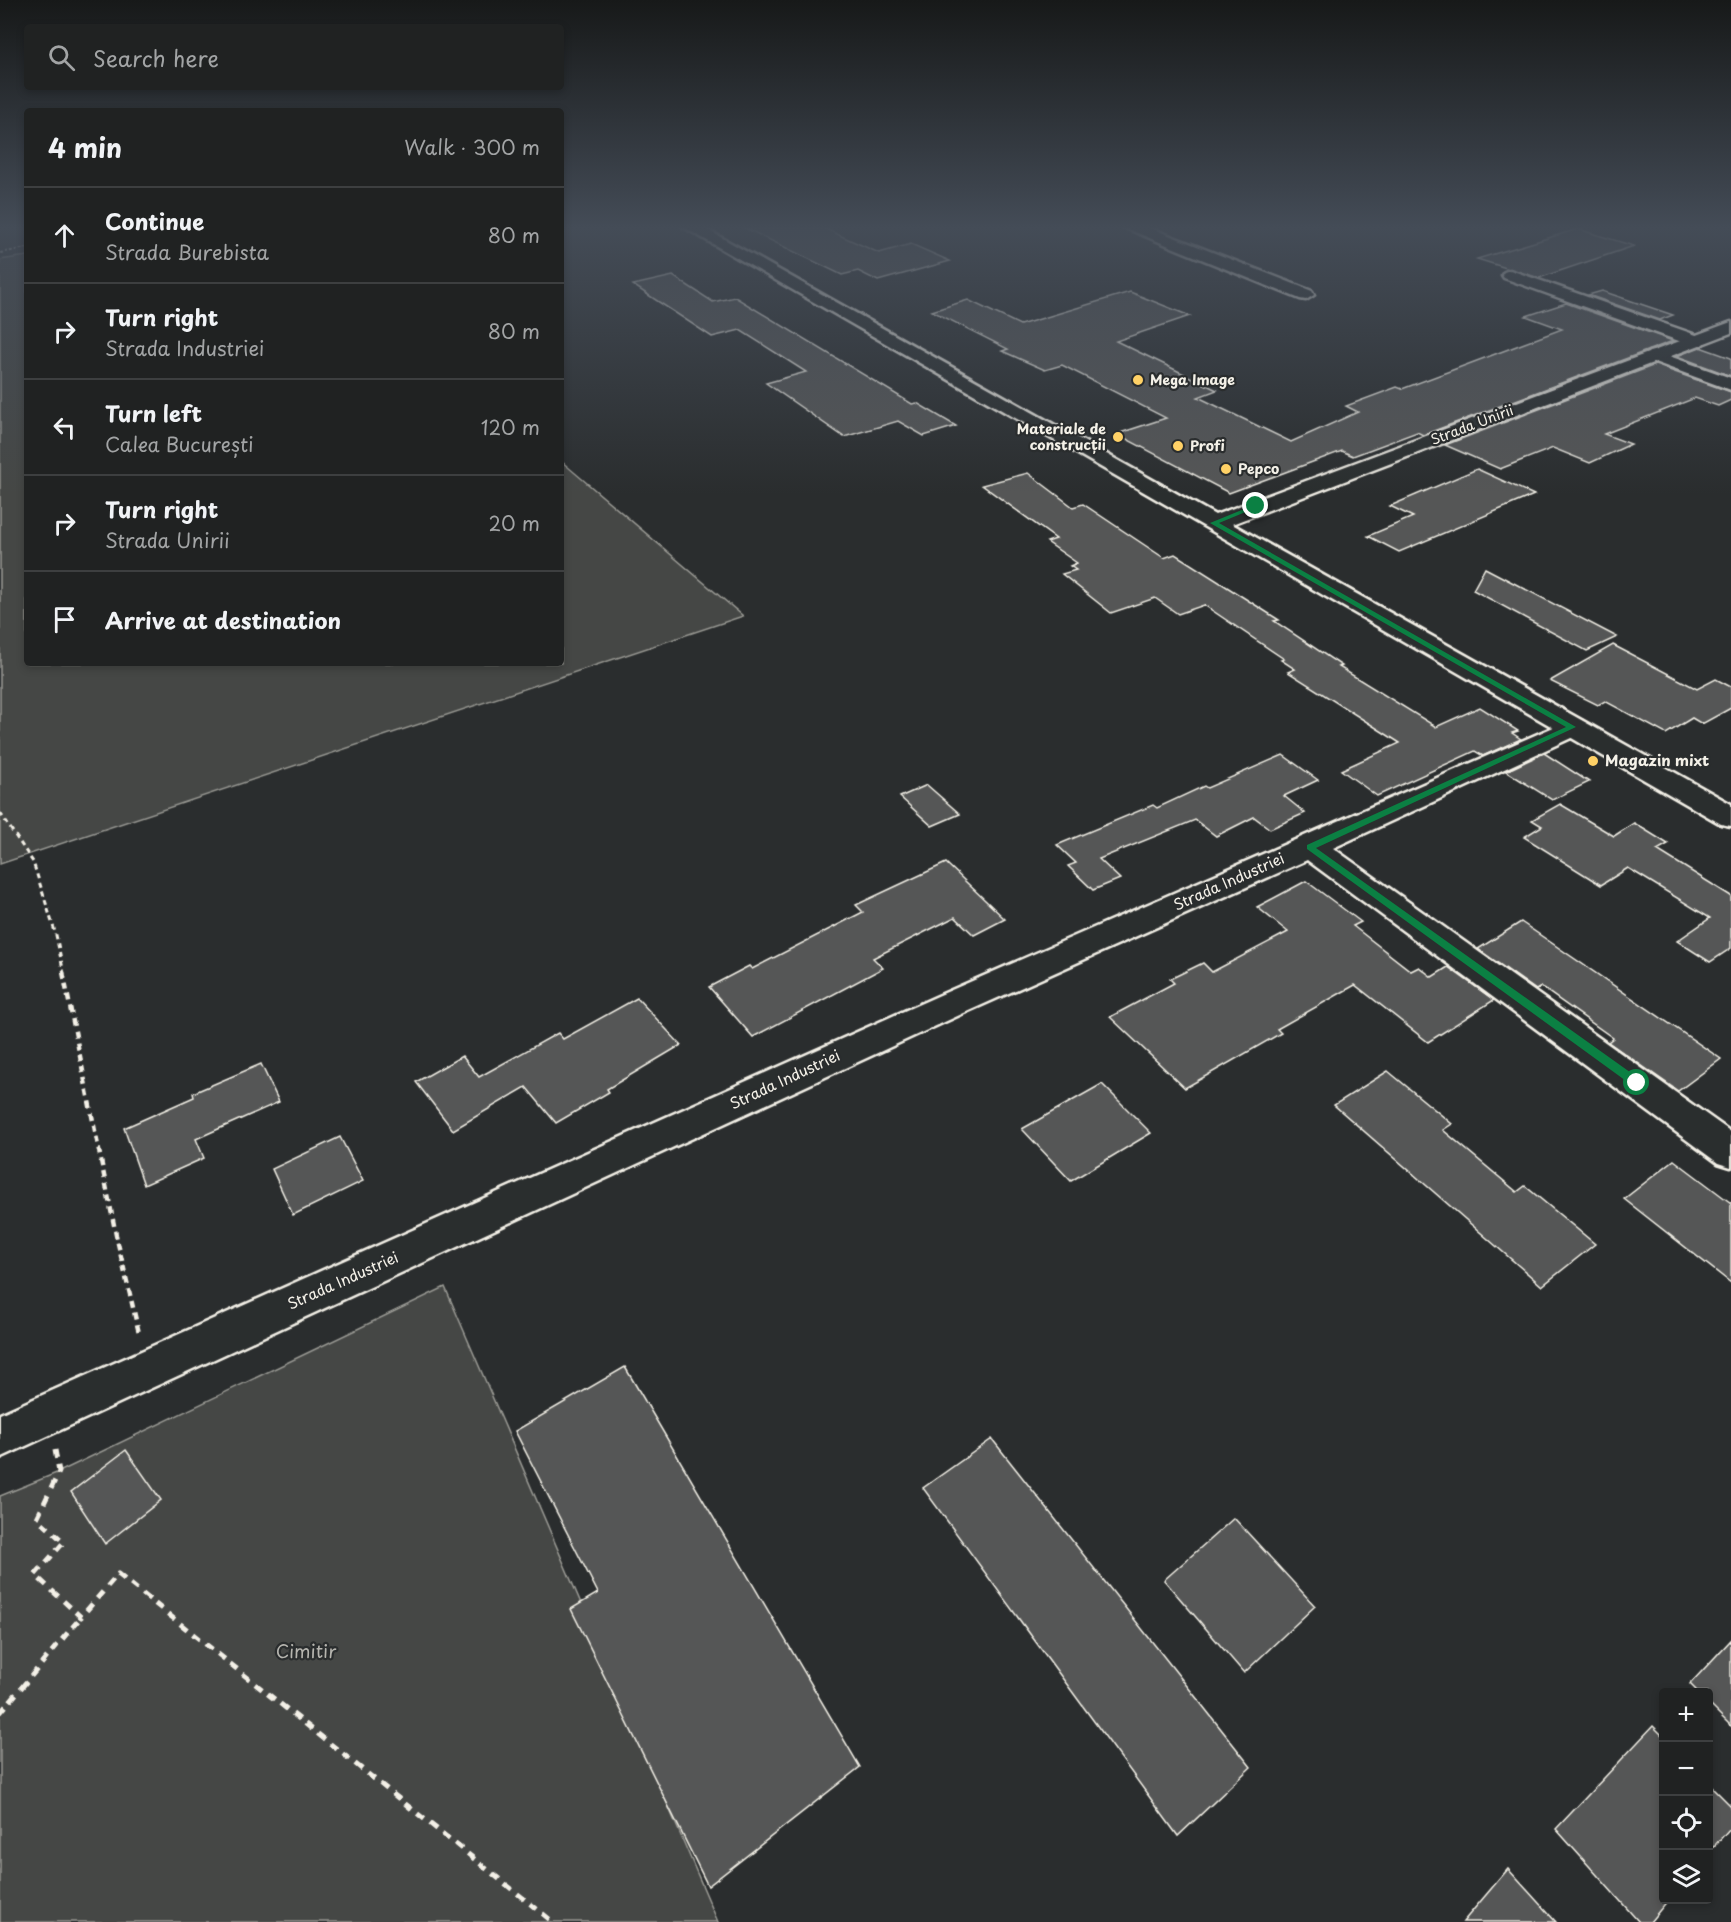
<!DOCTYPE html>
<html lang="en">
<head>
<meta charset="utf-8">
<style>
	:root { --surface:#202222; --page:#2d2f2f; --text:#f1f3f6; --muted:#a2a4a5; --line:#3d3f40 }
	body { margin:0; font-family:"Playpen Sans",sans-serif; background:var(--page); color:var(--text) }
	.controls { position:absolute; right:18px; bottom:18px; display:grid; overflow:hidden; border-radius:6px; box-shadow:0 3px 9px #0003 }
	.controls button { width:54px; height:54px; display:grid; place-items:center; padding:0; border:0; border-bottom:2px solid var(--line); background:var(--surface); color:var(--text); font:30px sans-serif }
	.stop { position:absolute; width:18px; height:18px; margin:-14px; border:4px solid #0b8043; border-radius:50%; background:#fff }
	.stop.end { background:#0b8043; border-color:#fff; box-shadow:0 2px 6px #0008 }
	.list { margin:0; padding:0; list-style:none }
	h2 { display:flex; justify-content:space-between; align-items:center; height:78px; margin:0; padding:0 24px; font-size:26px }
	h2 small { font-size:20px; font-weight:400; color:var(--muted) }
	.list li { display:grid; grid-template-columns:39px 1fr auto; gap:18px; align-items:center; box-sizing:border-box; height:96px; padding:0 24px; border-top:2px solid var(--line) }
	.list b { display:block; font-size:22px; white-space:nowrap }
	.list p { margin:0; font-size:20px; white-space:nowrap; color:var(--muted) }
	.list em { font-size:20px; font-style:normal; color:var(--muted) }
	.icon { flex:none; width:33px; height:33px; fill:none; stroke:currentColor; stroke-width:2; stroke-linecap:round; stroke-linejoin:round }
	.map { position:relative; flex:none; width:1731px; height:1922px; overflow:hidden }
	.search { position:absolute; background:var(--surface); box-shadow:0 3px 9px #0003; left:24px; top:24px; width:540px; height:66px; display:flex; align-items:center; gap:15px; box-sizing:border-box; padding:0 21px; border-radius:6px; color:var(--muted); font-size:22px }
	.panel { position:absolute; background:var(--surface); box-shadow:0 3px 9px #0003; left:24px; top:108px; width:540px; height:558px; border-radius:6px }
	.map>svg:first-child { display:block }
</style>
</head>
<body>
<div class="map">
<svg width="1731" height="1922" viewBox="0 0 1731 1922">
	<rect width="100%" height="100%" fill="#2a2d2e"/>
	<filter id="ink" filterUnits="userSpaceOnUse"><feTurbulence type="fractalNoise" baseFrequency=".0167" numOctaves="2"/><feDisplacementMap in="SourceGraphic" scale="12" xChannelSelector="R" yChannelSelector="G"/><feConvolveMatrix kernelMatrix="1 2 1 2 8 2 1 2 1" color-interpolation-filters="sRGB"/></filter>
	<g filter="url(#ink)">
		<!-- green -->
		<g fill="#444645" stroke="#9c9c96" stroke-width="1.5">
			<polygon points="27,256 27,663 561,663 561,461 743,616 0,864 0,260"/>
			<polygon points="445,1287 718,1922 0,1922 0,1496 59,1472"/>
		</g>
		<!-- building -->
		<g fill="#555756" stroke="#f4f1e8" stroke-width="1.5">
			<polygon points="739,225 817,225 879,253 911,244 950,261 878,281 858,271 842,275"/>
			<polygon points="1578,229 1634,246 1539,278 1477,259"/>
			<polygon points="673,276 713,302 735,297 912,404 917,403 956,426 924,436 898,421 844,437 766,383 806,372 740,330 712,337 633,285"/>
			<polygon points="1602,291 1670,314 1673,315 1660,320 1588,295"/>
			<polygon points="1130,292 1190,316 1116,341 1217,390 1198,397 1291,442 1358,412 1346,406 1397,387 1402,389 1562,329 1526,316 1566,303 1673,341 1423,435 1417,432 1353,456 1342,451 1229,493 1117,434 1166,418 1062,365 1045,370 1002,351 1008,349 932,311 968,300 1020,325"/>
			<polygon points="1700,347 1731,358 1731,376 1677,356"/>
			<polygon points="1655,365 1731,392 1731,400 1718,406 1695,398 1604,434 1631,444 1590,463 1553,448 1500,469 1445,445"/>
			<polygon points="1477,469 1534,495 1399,552 1368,536 1413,517 1390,506"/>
			<polygon points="1028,473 1073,507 1083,504 1164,558 1175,554 1279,620 1274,621 1342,666 1339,667 1436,727 1480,707 1518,731 1512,733 1521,739 1483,756 1475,751 1377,796 1341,770 1400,743 1288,672 1295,669 1281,660 1284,659 1204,605 1178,614 1155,598 1111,613 1062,574 1076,570 1070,566 1077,563 1047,542 1056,539 982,485"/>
			<polygon points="1485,568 1617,637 1587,651 1473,590"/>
			<polygon points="1613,645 1697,689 1716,679 1731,687 1731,708 1702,724 1692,718 1666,734 1605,701 1598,705 1550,681"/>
			<polygon points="1544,753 1589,782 1552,800 1506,771"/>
			<polygon points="1283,755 1318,780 1284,796 1305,813 1270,829 1254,817 1216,836 1195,820 1099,859 1120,879 1093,890 1068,866 1076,863 1057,845 1153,805 1157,808 1204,786 1207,788"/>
			<polygon points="927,785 960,814 932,826 900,797"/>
			<polygon points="1560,804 1614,836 1634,823 1668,844 1657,850 1731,896 1731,948 1710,962 1677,941 1710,918 1628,868 1601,885 1524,837 1542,826 1532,820"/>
			<polygon points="946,863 1005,919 974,935 955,917 873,958 883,968 753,1037 709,987 749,966 752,969 863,912 856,905"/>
			<polygon points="1306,881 1361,922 1353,926 1411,971 1419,967 1432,977 1448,967 1494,1000 1428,1042 1355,985 1277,1029 1281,1033 1185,1088 1110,1017 1174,983 1170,979 1203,963 1212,972 1288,932 1257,907"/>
			<polygon points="1521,922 1721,1059 1678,1091 1608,1042 1613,1038 1541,987 1536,990 1478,949"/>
			<polygon points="637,998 681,1045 607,1089 609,1092 556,1123 526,1087 453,1130 416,1082 462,1056 479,1077 558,1033 563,1039"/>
			<polygon points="261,1064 279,1102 196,1139 204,1158 144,1185 124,1128 194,1097 193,1093"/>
			<polygon points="1388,1071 1452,1124 1443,1130 1517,1192 1525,1186 1595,1244 1542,1286 1334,1105"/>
			<polygon points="1102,1084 1151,1133 1071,1181 1022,1129"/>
			<polygon points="340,1137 363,1181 293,1215 272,1169"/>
			<polygon points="1674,1160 1731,1203 1731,1283 1624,1199"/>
			<polygon points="625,1367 860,1767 708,1886 571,1609 598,1593 515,1431"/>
			<polygon points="992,1439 1251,1767 1178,1836 923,1488"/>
			<polygon points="126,1450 161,1500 105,1544 71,1492"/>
			<polygon points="1234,1518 1315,1606 1244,1673 1164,1580"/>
			<polygon points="1731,1640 1731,1726 1708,1703 1708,1692 1698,1692 1690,1684"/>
			<polygon points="1653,1726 1664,1737 1664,1899 1669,1899 1650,1922 1639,1922 1556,1829"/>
			<polygon points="1708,1783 1731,1806 1731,1827 1708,1853"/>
			<polygon points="1508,1869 1556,1922 1463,1922"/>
		</g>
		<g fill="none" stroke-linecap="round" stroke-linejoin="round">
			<!-- minor casing -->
			<g stroke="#f4f1e8" stroke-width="5">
				<g id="minor">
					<polygon points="1123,225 1143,225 1312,291 1314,295 1306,300 1300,299 1125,228"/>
					<polygon points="1510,270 1702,337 1705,341 1702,345 1690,345 1504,278 1502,275 1504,272"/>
					<polygon points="1655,351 1731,378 1731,390 1649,360 1646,356 1649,352"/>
					<polygon points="1572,719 1582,721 1586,727 1582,733 1333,848 1731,1132 1731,1167 1718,1163 1307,860 964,1013 0,1458 0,1414 940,995"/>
				</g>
			</g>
			<!-- major casing -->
			<g stroke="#f4f1e8" stroke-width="5">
				<polygon id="major" points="680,225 699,225 1215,515 1731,322 1731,333 1232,524 1731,804 1731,826 1721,824"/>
			</g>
			<!-- path-far3 -->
			<polyline stroke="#f4f1e8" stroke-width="2" stroke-dasharray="3 2" stroke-linecap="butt" points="0,253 27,248"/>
			<!-- path-far2 -->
			<polyline stroke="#f4f1e8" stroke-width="3" stroke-dasharray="5 4" stroke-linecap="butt" points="0,813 33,862 56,935 64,974"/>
			<!-- path-far1 -->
			<polyline stroke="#f4f1e8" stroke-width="4.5" stroke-dasharray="7 5" stroke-linecap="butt" points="63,972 116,1235 139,1333"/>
			<!-- path -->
			<g stroke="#f4f1e8" stroke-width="5" stroke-dasharray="9 7" stroke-linecap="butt">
				<polyline points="55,1450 59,1472 37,1518 64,1542 35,1575 81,1617 118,1574 553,1922"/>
				<polyline points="0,1713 81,1617"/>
			</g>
			<!-- minor -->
			<use href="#minor" fill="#2a2d2e" fill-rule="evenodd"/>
			<!-- major -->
			<use href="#major" fill="#2a2d2e" fill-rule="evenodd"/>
		</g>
	</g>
	<!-- sky -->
	<linearGradient id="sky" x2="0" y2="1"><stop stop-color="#171919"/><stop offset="0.46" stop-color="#444c57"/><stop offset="1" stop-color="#444c57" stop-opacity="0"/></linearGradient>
	<rect width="1731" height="494" fill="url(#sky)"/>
	<!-- route -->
	<polygon fill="#0b8043" points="1254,505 1260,506 1219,523 1576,727 1316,848 1641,1080 1641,1086 1633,1086 1307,849 1307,845 1566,727 1210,523"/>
	<!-- markers -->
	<g fill="#ffd166" stroke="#2a2d2e" stroke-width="2">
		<circle cx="1138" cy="380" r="6"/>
		<circle cx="1118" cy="437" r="6"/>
		<circle cx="1178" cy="446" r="6"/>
		<circle cx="1226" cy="469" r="6"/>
		<circle cx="1593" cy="761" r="6"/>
	</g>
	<g text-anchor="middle" stroke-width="4.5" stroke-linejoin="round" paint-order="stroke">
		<!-- far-poi labels -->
		<g font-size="14" font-weight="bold" fill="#f4f1e8" stroke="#2a2d2e" text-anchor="start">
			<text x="1150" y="385">Mega Image</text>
			<text x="1106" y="434" text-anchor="end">Materiale de<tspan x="1106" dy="16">construcții</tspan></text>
			<text x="1190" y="451">Profi</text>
			<text x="1238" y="474">Pepco</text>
		</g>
		<!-- far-street labels -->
		<g font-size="14" fill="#f4f1e8" stroke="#2a2d2e">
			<text transform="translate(1472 425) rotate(-21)" y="5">Strada Unirii</text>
		</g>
		<!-- poi labels -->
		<g font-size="15" font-weight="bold" fill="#f4f1e8" stroke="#2a2d2e" text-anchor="start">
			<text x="1605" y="766">Magazin mixt</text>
		</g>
		<!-- street labels -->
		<g font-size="15" fill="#f4f1e8" stroke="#2a2d2e">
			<text transform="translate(1229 882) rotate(-24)" y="5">Strada Industriei</text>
			<text transform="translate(785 1080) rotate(-25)" y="5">Strada Industriei</text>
			<text transform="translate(343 1281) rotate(-24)" y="5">Strada Industriei</text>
		</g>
		<!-- near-park labels -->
		<g font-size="18" fill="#b6b5af" stroke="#2a2d2e">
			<text x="306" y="1658">Cimitir</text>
		</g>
	</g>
</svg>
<div class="controls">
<button>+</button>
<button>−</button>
<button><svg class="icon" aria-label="locate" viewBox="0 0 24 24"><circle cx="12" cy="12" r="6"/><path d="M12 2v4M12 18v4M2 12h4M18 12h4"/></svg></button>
<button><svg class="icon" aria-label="layers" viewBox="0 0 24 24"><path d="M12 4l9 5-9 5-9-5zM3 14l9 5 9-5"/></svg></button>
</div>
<div class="stop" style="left:1637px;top:1083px"></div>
<div class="stop end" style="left:1256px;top:506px"></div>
<div class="search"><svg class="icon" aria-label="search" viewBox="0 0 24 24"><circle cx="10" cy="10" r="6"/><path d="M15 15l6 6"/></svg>Search here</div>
<section class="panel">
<h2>4 min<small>Walk · 300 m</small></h2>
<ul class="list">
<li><svg class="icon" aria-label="ahead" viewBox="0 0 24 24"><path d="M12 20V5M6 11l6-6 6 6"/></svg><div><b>Continue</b><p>Strada Burebista</p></div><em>80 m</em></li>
<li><svg class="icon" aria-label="right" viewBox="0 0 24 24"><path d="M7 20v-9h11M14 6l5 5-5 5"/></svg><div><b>Turn right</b><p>Strada Industriei</p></div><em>80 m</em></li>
<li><svg class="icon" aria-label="left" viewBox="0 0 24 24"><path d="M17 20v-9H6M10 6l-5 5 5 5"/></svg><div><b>Turn left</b><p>Calea București</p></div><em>120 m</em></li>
<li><svg class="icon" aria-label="right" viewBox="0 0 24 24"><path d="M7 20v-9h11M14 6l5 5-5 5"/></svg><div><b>Turn right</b><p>Strada Unirii</p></div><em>20 m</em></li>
<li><svg class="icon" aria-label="arrive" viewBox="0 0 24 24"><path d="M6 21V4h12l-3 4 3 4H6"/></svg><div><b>Arrive at destination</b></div></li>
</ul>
</section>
</div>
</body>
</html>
